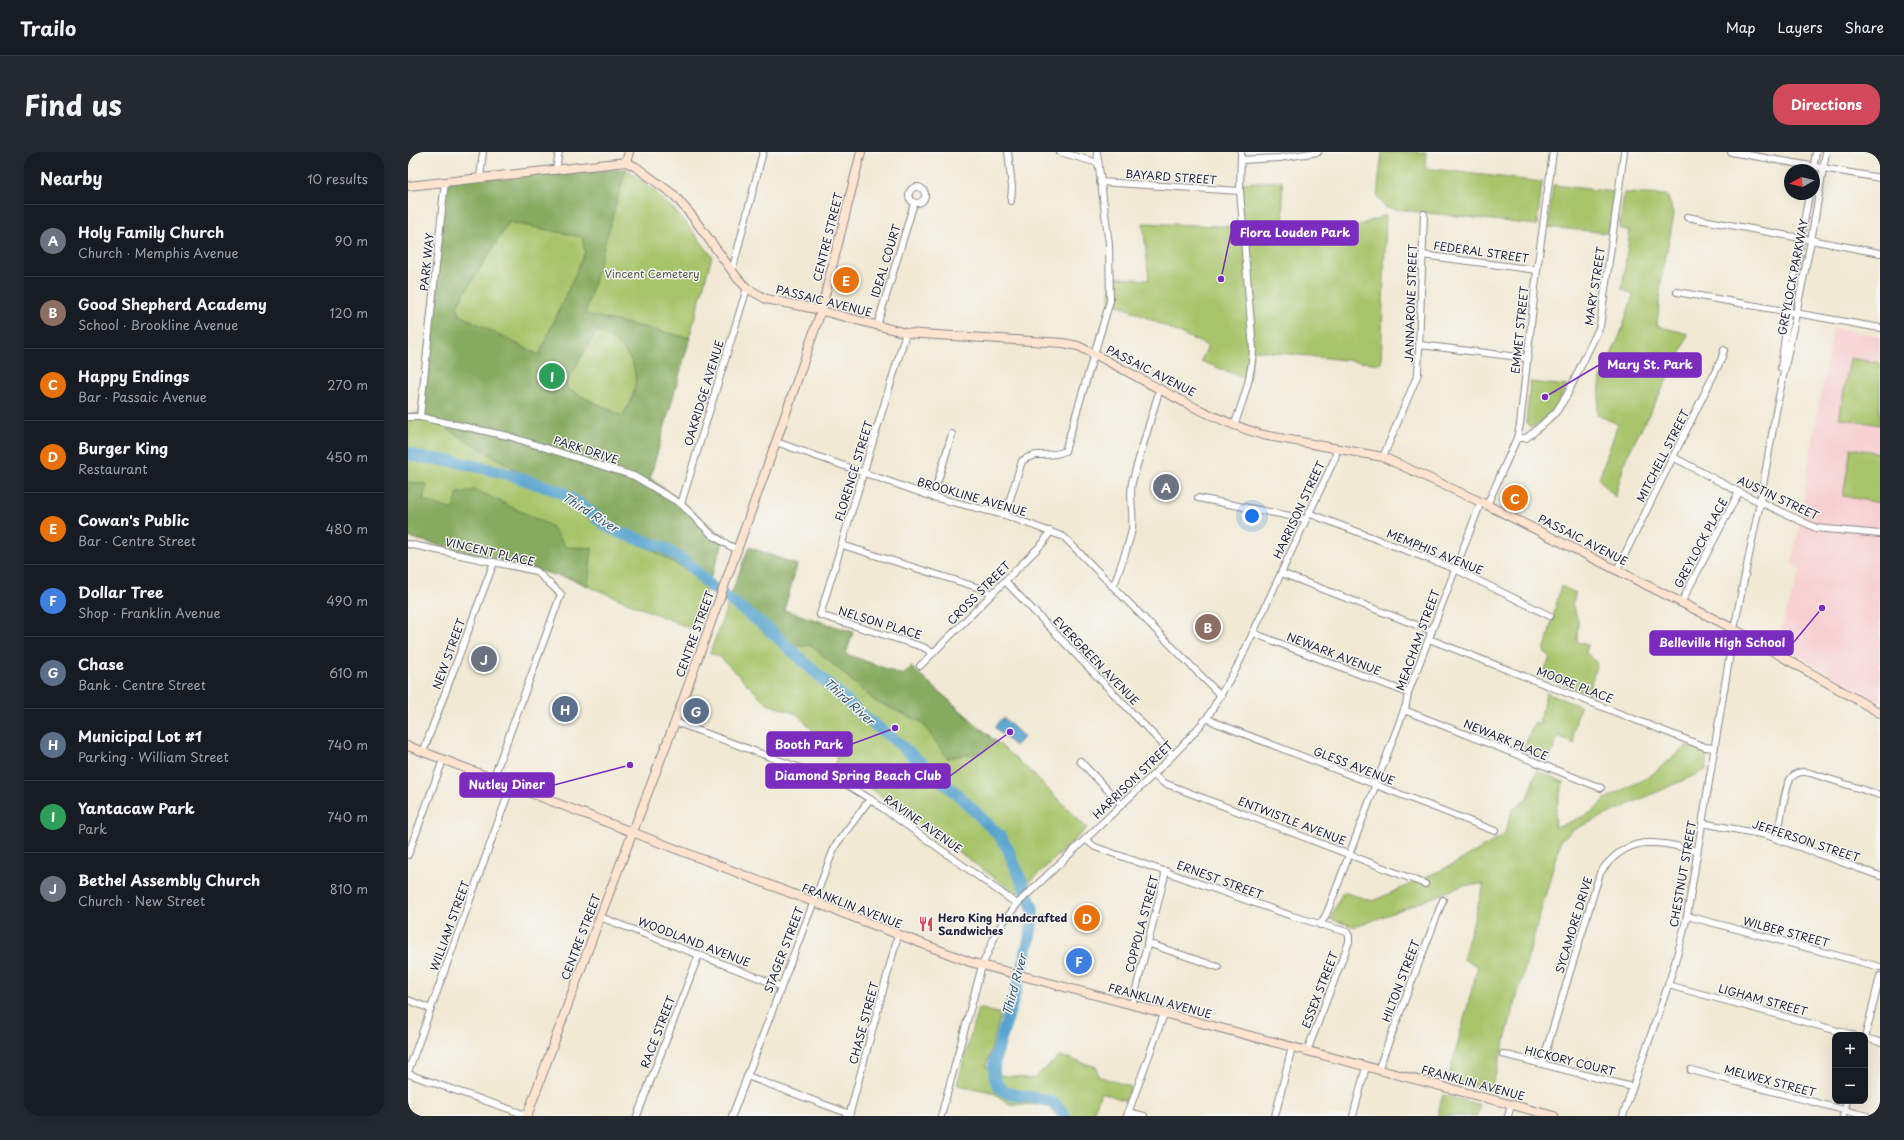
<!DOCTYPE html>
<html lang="en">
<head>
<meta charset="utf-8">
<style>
	:root { --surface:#171b24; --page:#242831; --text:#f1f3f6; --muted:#9ea1a6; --line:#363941; --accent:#d1495b }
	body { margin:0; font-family:"Playpen Sans",sans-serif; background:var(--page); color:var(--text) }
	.controls { position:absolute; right:12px; bottom:12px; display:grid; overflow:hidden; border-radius:8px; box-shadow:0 4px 16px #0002 }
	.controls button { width:36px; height:36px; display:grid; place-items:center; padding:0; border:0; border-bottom:1px solid var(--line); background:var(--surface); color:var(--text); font:20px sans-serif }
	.compass { position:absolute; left:1376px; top:12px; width:36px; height:36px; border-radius:50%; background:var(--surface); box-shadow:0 4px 16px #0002; rotate:262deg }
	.you { position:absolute; left:844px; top:364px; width:14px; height:14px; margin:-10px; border:3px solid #fff; border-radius:50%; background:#1a73e8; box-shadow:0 0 0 6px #1a73e833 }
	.badge { display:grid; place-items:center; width:26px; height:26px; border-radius:50%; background:var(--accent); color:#fff; font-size:13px; font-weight:700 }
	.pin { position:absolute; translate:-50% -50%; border:2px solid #fff; box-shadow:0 1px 4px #0006 }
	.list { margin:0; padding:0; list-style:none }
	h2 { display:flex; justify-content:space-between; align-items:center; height:52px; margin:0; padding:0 16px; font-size:17px }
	h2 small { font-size:13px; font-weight:400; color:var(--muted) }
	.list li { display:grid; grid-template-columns:26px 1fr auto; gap:12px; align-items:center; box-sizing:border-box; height:72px; padding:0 16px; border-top:1px solid var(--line) }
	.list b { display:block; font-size:15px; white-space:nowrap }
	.list p { margin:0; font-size:13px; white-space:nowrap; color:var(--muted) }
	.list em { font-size:13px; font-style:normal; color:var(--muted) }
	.map { position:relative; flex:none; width:1472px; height:964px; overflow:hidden; border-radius:16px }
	header { display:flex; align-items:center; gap:24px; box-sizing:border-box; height:56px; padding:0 20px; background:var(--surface); border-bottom:1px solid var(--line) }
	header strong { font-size:19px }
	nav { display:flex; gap:22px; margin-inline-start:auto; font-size:14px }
	.intro { display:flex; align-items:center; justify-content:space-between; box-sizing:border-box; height:96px; padding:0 24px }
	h1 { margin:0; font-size:28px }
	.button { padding:10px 18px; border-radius:16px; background:var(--accent); color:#fff; font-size:14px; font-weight:700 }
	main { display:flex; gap:24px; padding:0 24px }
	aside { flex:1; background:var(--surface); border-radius:16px; box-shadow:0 4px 16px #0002 }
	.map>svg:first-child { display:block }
</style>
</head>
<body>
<header>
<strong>Trailo</strong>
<nav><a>Map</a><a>Layers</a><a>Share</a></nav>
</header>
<div class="intro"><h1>Find us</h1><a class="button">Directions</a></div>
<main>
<aside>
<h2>Nearby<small>10 results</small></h2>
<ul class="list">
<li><span class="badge" style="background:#6b7280">A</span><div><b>Holy Family Church</b><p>Church · Memphis Avenue</p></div><em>90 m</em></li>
<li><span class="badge" style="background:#8d6e63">B</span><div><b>Good Shepherd Academy</b><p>School · Brookline Avenue</p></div><em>120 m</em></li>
<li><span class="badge" style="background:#e8710a">C</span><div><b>Happy Endings</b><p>Bar · Passaic Avenue</p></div><em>270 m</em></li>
<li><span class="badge" style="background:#e8710a">D</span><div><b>Burger King</b><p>Restaurant</p></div><em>450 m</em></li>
<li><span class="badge" style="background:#e8710a">E</span><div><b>Cowan's Public</b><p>Bar · Centre Street</p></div><em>480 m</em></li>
<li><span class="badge" style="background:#3f7fe0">F</span><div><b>Dollar Tree</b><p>Shop · Franklin Avenue</p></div><em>490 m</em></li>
<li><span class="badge" style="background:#5c6f8a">G</span><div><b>Chase</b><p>Bank · Centre Street</p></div><em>610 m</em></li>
<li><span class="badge" style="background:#5c6f8a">H</span><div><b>Municipal Lot #1</b><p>Parking · William Street</p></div><em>740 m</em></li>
<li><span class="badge" style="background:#2e9e5b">I</span><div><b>Yantacaw Park</b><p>Park</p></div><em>740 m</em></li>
<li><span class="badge" style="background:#6b7280">J</span><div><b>Bethel Assembly Church</b><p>Church · New Street</p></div><em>810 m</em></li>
</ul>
</aside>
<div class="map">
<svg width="1472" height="964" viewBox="0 0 1472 964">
	<rect width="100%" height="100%" fill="#f6f6f2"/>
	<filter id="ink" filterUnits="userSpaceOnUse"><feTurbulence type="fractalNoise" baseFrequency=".025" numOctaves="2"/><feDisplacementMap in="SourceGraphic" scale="8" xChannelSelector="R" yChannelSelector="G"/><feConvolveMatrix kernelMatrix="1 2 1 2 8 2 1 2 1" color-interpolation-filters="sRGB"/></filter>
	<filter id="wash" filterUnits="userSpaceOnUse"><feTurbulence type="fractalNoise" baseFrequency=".012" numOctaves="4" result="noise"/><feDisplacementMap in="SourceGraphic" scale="16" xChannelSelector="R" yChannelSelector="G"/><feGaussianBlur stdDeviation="0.9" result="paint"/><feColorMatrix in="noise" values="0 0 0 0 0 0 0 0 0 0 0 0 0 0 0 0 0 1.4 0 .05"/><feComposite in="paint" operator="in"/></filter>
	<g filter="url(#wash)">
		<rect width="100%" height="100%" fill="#f1e9d4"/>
		<!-- built -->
		<polygon fill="#f7cfd0" points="1425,176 1472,184 1472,551 1368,491 1392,418 1383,412 1394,362 1398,324"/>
		<!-- green -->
		<g fill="#a8c46a" stroke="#657352">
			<polygon points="974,0 1018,0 1017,16 1134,30 1129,73 978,56 969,45"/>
			<path d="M 218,17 C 257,43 276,68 304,104 L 242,326 L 311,380 L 318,383 L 284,477 L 163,427 L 0,385 L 0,262 L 12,261 L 72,25 Z"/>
			<polygon points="874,29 876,80 925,83 978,63 973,212 845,198 841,228 793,209 800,194 702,149 702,125 741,128 735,71 835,75 833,31"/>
			<polygon points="1145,33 1207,40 1200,81 1140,75"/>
			<polygon points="1216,41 1259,43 1266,63 1253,128 1249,174 1280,182 1273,201 1218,306 1207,345 1191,327 1210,272 1189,263 1193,225 1212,183 1225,143 1214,137 1222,79 1211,76"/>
			<polygon points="1442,206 1472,211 1472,273 1431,266"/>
			<path d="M 1122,230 L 1159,234 C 1152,247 1138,273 1122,275 L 1118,271 Z"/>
			<polygon points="1443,296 1472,301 1472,351 1435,344"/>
			<polygon points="341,395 389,413 376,458 445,480 438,502 495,523 503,515 623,620 679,676 609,742 462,636 424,619 429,605 389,562 359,552 312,505 302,501"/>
			<polygon points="1153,434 1168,441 1164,452 1170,468 1169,490 1179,493 1178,501 1189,511 1180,542 1135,524 1142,505 1136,500"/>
			<polygon points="1138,541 1172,554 1165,581 1167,592 1150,584 1141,608 1115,598 1126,571 1131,573"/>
			<polygon points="1279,594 1299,602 1298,618 1169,676 1153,687 1083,938 1040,928 1070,814 1055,807 1076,732 1054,734 948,775 922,767 935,740 965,749 1046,712 1096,683 1105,657 1119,646 1129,618 1155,630 1147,661 1148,676 1185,660 1197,647 1242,624"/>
			<polygon points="570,856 593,862 578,915 593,923 625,927 652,904 689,915 690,924 723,935 718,949 693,940 684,964 649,964 639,953 602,952 584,940 549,933"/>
			<polygon points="1035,943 1072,953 1069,964 1029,964"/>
		</g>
		<!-- forest -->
		<g fill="#86aa5e" stroke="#54664c" fill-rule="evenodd">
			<path d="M 218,17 L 177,162 L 282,186 L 242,326 L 311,380 L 318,383 L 300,431 L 12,261 L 37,30 L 72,25 ZM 101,70 L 174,85 L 177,100 L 131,203 L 52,163 L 49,153 ZM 189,179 C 228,197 239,228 214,264 L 159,237 L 158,231 Z"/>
			<polygon points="0,330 19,332 15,348 45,358 50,341 68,338 143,374 158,395 184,396 180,434 163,427 0,385"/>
			<polygon points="341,395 389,413 376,458 445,480 438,502 495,523 503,515 587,589 572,601 539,606 515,571 467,549 403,493 388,495 384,492 367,490 320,451"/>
		</g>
		<!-- water -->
		<polygon fill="#54a3ce" stroke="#3b6284" points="596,566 616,585 607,594 587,576 591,569"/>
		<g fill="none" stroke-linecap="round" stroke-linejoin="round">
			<!-- river -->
			<path stroke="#54a3ce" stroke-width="12" d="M 0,301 L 11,305 L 50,310 L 100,322 L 153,340 L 179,357 L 198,374 L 212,381 L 255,395 L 281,412 L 301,433 L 357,474 L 453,562 L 489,590 L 550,643 L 591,683 L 599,695 L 624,754 C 630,777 595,879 587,907 C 577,964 641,929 657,964"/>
		</g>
	</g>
	<g filter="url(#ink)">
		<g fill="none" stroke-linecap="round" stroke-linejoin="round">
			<!-- street casing -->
			<g stroke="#8a8688" stroke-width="8">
				<g id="street">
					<polyline points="600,0 604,35 603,49"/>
					<polyline points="652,0 690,11"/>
					<polyline points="1323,0 1472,26"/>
					<polyline points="833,8 871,6 910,0"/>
					<polyline points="148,18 151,0"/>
					<polyline points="1405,18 1408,0"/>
					<polyline points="72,25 75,0"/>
					<polyline points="692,30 832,39"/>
					<circle cx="509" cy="43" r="8"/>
					<polyline points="1279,65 1472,101"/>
					<polyline points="1014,103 1129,118"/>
					<polyline points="324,119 355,0"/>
					<polyline points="1269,140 1472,176"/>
					<polyline points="469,174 506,51"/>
					<polyline points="498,181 412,463 515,495 525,501"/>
					<polyline points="1012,193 1119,206"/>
					<polyline points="1373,216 1380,161 1401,42"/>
					<polyline points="0,265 12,265 100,284 226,324 273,352 304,383 320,393 329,397"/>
					<polyline points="12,265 37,29"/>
					<path d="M 826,274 C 835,249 844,224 845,197 L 832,39 L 833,0"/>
					<polyline points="1109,286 1118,286 1126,280 1148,260 1159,243 1192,174 1216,0"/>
					<polyline points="368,290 525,345 597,363 656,385 813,544"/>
					<polyline points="975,305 1010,222 1016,62"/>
					<polyline points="1265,305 1331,340 1408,376 1472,382"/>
					<polyline points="525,345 544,282"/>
					<polyline points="790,346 897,367"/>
					<polyline points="273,352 339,136"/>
					<polyline points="1079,353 1109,286 1112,273 1129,118 1145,0"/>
					<polyline points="900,361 1047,417 1142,464"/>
					<path d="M 597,363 L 614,309 C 628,298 642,307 657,299 L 702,149 L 701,92 L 689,0"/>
					<polyline points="0,392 128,419 153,442 85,627"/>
					<polyline points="434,393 575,437 584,442"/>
					<polyline points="1209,418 1313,208 1316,198"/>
					<polyline points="873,421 1024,479"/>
					<polyline points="597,429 765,603"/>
					<path d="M 704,434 L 708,428 C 713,411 721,394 724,377 C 726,362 721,346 724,330 L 752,236"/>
					<polyline points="1273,451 1331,340"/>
					<polyline points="845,481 1000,541"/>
					<polyline points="1021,487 1297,595 1307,596"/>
					<polyline points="512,514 636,390 642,379"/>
					<polyline points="996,558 1193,636"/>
					<polyline points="799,566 808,571 1087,679"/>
					<polyline points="267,570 441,634 462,647 609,752"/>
					<polyline points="15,600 86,410"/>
					<polyline points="672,609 713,652"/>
					<polyline points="745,623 756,631 1017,732"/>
					<polyline points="1294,671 1358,683 1472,724"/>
					<polyline points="677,687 687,695 884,764 939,780 941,784 941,790 899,899"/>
					<path d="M 1369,687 C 1372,675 1376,635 1383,626 C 1388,620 1395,619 1402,621 L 1472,643"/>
					<polyline points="0,703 35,608"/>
					<polyline points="1279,764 1472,815"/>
					<polyline points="192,765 372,834"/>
					<polyline points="912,773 919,761 998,553 1000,541 1073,350"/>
					<polyline points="739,791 810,815"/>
					<polyline points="1260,833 1445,883"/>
					<polyline points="0,848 23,857"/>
					<polyline points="724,853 758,719"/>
					<polyline points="1457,886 1472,824"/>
					<polyline points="1457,886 1472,890"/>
					<polyline points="1095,902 1224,935"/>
					<path d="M 1134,912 L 1192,721 C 1220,681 1249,689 1289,699"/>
					<polyline points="970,918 1035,748"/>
					<polyline points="1283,918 1459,964"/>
					<polyline points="0,920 103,634"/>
					<polyline points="0,922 121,964"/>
					<polyline points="339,924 442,962"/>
					<polyline points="720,960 736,964"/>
					<polyline points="229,964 291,802"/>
					<polyline points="324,964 427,694 462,647"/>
					<polyline points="441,964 490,783"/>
					<polyline points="533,964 574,814 589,779 609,752 745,623 774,594 799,566 829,515 927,306 929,296"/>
					<polyline points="719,964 756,862"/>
					<polyline points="867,964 884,895"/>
					<polyline points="945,964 958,915"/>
					<polyline points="1100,964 1103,953"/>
					<path d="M 1215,964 C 1236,898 1264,833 1279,764 L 1326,477 L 1352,350 L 1369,254 L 1403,89 L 1418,0"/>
					<polyline points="1435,964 1439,949"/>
				</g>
			</g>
			<!-- secondary casing -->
			<g stroke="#8a8688" stroke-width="10">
				<g id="secondary">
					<polyline points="218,10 221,0"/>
					<path d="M 0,34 L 218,10 L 228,15 L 266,43 L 284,64 L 330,127 L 339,136 L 358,147 L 403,156 L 498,181 L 655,191 L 670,194 C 730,223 791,264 855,283 L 975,305 L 1079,353 L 1326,477 L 1472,561"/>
					<polyline points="0,594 562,810 1146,964"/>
					<polyline points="119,964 192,765 267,570 368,290 413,159 453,0"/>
				</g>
			</g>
			<!-- street -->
			<use href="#street" stroke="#fff" stroke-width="6"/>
			<!-- secondary -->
			<use href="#secondary" stroke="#fde4d1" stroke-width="8"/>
		</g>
	</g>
	<!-- icons -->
	<defs>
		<g id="restaurant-bare" transform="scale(1.2)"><path d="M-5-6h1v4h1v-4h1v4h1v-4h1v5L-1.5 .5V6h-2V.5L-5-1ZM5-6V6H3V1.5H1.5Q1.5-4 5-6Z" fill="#d1495b" stroke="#f6f6f2" stroke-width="2.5" paint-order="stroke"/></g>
	</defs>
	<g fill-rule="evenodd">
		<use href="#restaurant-bare" x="518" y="772"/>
	</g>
	<g text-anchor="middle" stroke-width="3" stroke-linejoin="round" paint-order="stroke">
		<!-- street labels -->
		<g font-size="11" fill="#22223b" stroke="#f6f6f2">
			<text transform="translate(763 25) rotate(4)" y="4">BAYARD STREET</text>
			<text transform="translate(420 85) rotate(-76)" y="4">CENTRE STREET</text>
			<text transform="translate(1073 100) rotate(8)" y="4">FEDERAL STREET</text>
			<text transform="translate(478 109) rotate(-73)" y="4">IDEAL COURT</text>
			<text transform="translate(19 110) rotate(-84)" y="4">PARK WAY</text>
			<text transform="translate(1385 125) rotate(-79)" y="4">GREYLOCK PARKWAY</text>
			<text transform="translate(1187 134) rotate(-81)" y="4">MARY STREET</text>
			<text transform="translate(416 149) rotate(14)" y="4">PASSAIC AVENUE</text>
			<text transform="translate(1003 151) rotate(-88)" y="4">JANNARONE STREET</text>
			<text transform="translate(1112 178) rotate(-84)" y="4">EMMET STREET</text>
			<text transform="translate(743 219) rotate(27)" y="4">PASSAIC AVENUE</text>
			<text transform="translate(296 241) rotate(-73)" y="4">OAKRIDGE AVENUE</text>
			<text transform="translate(178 298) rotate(18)" y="4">PARK DRIVE</text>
			<text transform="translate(1255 304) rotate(-63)" y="4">MITCHELL STREET</text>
			<text transform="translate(446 319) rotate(-73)" y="4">FLORENCE STREET</text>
			<text transform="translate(564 345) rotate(16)" y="4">BROOKLINE AVENUE</text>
			<text transform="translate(1370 346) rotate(25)" y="4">AUSTIN STREET</text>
			<text transform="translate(891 358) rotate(-65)" y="4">HARRISON STREET</text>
			<text transform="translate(1175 388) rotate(27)" y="4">PASSAIC AVENUE</text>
			<text transform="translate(1293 391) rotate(-62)" y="4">GREYLOCK PLACE</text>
			<text transform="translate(82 400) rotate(13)" y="4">VINCENT PLACE</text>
			<text transform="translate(1027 400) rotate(22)" y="4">MEMPHIS AVENUE</text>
			<text transform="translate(571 441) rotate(-45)" y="4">CROSS STREET</text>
			<text transform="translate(472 471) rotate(17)" y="4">NELSON PLACE</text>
			<text transform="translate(287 482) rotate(-70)" y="4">CENTRE STREET</text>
			<text transform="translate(1010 488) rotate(-70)" y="4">MEACHAM STREET</text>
			<text transform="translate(41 502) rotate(-70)" y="4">NEW STREET</text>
			<text transform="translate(926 502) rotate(21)" y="4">NEWARK AVENUE</text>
			<text transform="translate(688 509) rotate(46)" y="4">EVERGREEN AVENUE</text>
			<text transform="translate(1167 533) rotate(21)" y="4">MOORE PLACE</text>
			<text transform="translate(1098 588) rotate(22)" y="4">NEWARK PLACE</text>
			<text transform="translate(946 614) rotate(21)" y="4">GLESS AVENUE</text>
			<text transform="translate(725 628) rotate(-44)" y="4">HARRISON STREET</text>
			<text transform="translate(884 669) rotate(21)" y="4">ENTWISTLE AVENUE</text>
			<text transform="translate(515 672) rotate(35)" y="4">RAVINE AVENUE</text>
			<text transform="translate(1398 689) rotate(18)" y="4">JEFFERSON STREET</text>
			<text transform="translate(1275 722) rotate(-80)" y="4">CHESTNUT STREET</text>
			<text transform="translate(812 728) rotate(20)" y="4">ERNEST STREET</text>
			<text transform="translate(444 754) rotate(21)" y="4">FRANKLIN AVENUE</text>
			<text transform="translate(734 772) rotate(-75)" y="4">COPPOLA STREET</text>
			<text transform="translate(1166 773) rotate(-73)" y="4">SYCAMORE DRIVE</text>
			<text transform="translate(42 774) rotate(-70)" y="4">WILLIAM STREET</text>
			<text transform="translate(1378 780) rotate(15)" y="4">WILBER STREET</text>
			<text transform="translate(173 785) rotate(-69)" y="4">CENTRE STREET</text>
			<text transform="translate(286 790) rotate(21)" y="4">WOODLAND AVENUE</text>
			<text transform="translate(376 798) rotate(-69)" y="4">STAGER STREET</text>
			<text transform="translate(993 829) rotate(-69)" y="4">HILTON STREET</text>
			<text transform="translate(912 838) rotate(-69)" y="4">ESSEX STREET</text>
			<text transform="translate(1355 848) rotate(15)" y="4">LIGHAM STREET</text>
			<text transform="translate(752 849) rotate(15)" y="4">FRANKLIN AVENUE</text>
			<text transform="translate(456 871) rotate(-75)" y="4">CHASE STREET</text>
			<text transform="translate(250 880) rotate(-69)" y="4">RACE STREET</text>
			<text transform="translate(1162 909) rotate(14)" y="4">HICKORY COURT</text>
			<text transform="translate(1362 929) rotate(15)" y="4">MELWEX STREET</text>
			<text transform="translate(1065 931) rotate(15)" y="4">FRANKLIN AVENUE</text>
		</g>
		<!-- park labels -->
		<g font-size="11" fill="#515b4b" stroke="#f6f6f2">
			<text x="244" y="126">Vincent Cemetery</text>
		</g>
		<!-- poi labels -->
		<g font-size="11" font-weight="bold" fill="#22223b" stroke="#f6f6f2" text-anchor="start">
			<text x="530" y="770">Hero King Handcrafted<tspan x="530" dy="13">Sandwiches</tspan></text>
		</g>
		<!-- water labels -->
		<g font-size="12" font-style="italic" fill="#365676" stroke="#f6f6f2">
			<text transform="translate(182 361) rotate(32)" y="4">Third River</text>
			<text transform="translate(441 550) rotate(42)" y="4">Third River</text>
			<text transform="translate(607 833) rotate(-75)" y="4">Third River</text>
		</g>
	</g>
	<!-- callouts -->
	<path fill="none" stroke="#7b2cbf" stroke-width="1.5" d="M813 127L823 81M1137 245L1191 213M1414 456L1385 491M487 576L444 592M602 580L542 624M222 613L146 633"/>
	<g fill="#7b2cbf" stroke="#f6f6f2" stroke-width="1.5">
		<circle cx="813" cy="127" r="4"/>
		<circle cx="1137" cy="245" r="4"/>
		<circle cx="1414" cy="456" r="4"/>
		<circle cx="487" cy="576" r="4"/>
		<circle cx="602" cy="580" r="4"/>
		<circle cx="222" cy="613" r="4"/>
	</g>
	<g fill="#7b2cbf" stroke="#7b2cbf" stroke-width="1.5">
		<rect x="823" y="69" width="127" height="24" rx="4"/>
		<rect x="1191" y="201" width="102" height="24" rx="4"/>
		<rect x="1242" y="479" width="143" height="24" rx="4"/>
		<rect x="359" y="580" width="85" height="24" rx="4"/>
		<rect x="358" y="612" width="184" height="24" rx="4"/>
		<rect x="52" y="621" width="94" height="24" rx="4"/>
	</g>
	<g font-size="12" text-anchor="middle" font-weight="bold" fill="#fff">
		<text x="887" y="85">Flora Louden Park</text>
		<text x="1242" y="217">Mary St. Park</text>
		<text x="1314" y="495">Belleville High School</text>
		<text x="401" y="597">Booth Park</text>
		<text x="450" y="628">Diamond Spring Beach Club</text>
		<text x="99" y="637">Nutley Diner</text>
	</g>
</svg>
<div class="controls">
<button>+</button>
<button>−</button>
</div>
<svg class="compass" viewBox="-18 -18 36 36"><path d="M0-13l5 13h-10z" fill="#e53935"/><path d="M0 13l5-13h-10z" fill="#9ea1a6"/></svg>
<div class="you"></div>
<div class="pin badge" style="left:758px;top:335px;background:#6b7280">A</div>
<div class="pin badge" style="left:800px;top:475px;background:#8d6e63">B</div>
<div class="pin badge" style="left:1107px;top:346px;background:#e8710a">C</div>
<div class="pin badge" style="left:679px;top:766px;background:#e8710a">D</div>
<div class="pin badge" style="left:438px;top:128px;background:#e8710a">E</div>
<div class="pin badge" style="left:671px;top:809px;background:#3f7fe0">F</div>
<div class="pin badge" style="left:288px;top:559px;background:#5c6f8a">G</div>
<div class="pin badge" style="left:157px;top:557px;background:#5c6f8a">H</div>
<div class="pin badge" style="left:144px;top:224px;background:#2e9e5b">I</div>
<div class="pin badge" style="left:76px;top:507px;background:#6b7280">J</div>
</div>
</main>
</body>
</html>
